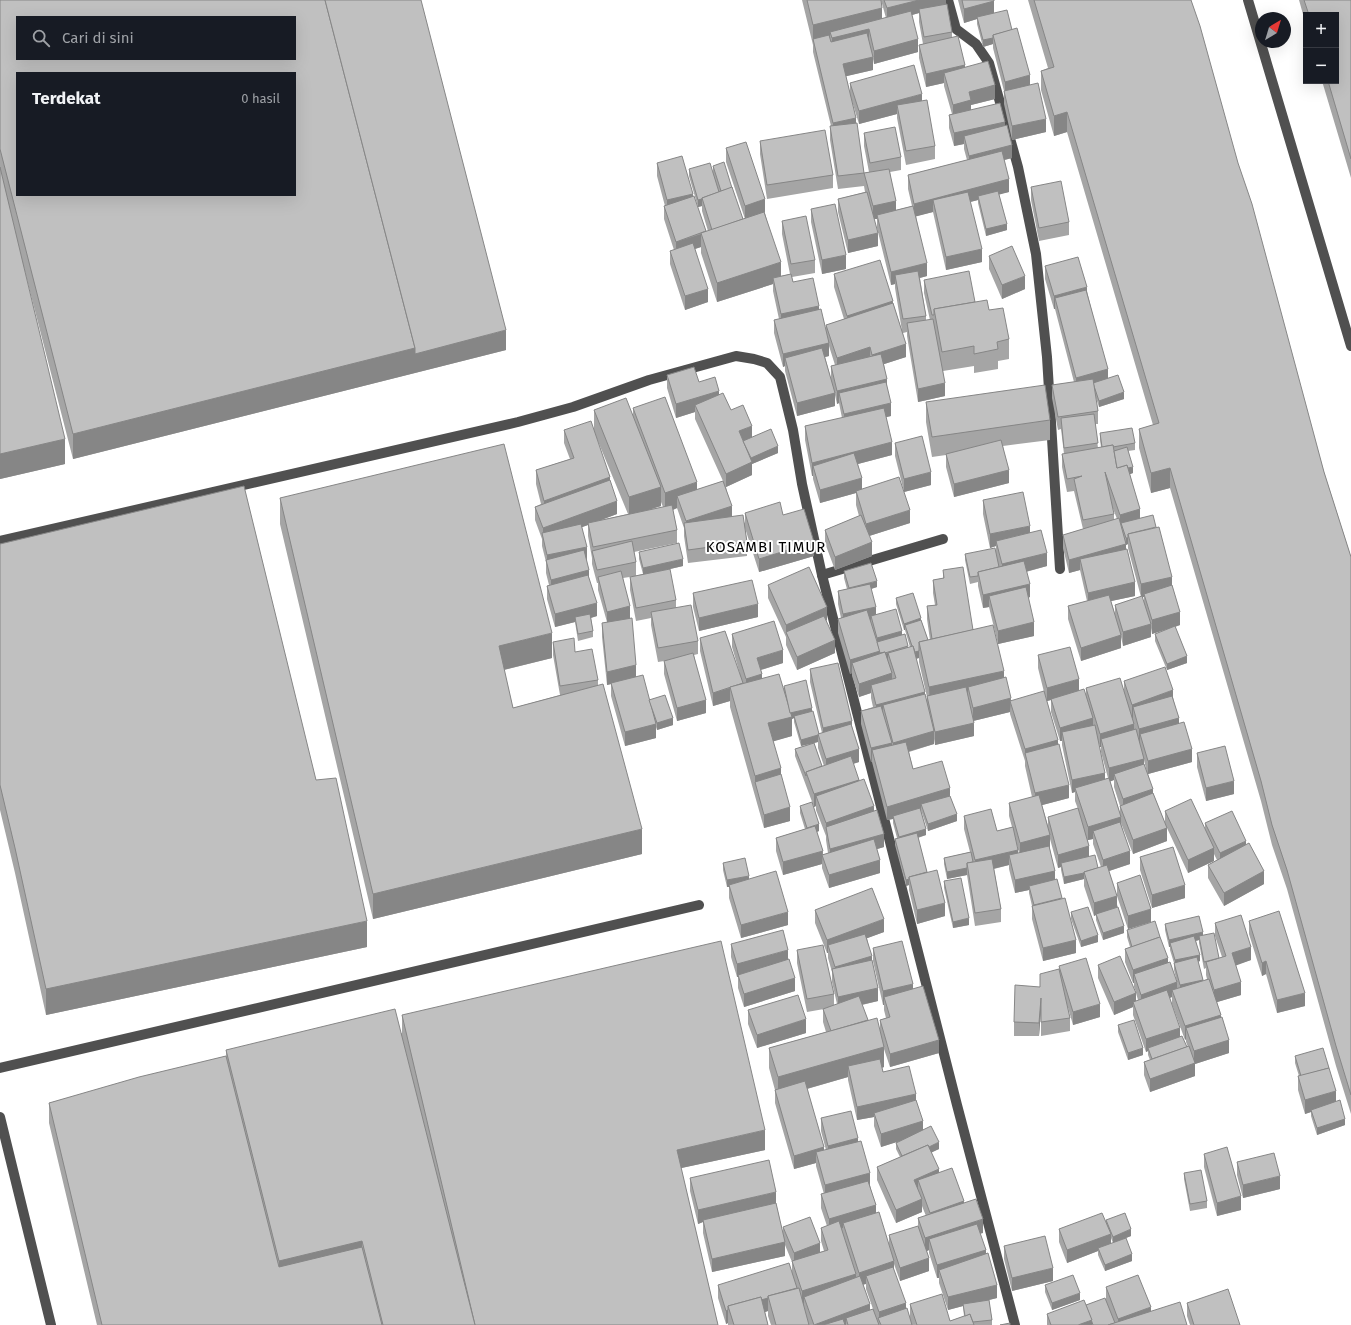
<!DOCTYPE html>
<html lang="id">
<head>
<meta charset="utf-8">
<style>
	:root { --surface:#171b24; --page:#242831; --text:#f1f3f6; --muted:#9ea1a6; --line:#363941 }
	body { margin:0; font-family:"Fira Sans",sans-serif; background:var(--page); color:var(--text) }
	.controls { position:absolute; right:12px; top:12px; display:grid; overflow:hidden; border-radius:0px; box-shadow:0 4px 16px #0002 }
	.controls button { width:36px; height:36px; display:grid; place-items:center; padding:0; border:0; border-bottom:1px solid var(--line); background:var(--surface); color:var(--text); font:20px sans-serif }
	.compass { position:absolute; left:1255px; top:12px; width:36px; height:36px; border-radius:50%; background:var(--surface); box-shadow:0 4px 16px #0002; rotate:38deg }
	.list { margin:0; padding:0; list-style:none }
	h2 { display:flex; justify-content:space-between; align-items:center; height:52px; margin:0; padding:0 16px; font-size:17px }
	h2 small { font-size:13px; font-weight:400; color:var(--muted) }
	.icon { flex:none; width:22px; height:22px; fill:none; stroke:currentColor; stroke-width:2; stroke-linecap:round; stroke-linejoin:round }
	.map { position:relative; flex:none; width:1351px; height:1325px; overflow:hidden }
	.search { position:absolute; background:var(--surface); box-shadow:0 4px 16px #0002; left:16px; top:16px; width:280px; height:44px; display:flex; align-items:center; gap:10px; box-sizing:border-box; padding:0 14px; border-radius:0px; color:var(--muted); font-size:15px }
	.panel { position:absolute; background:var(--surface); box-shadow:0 4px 16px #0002; left:16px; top:72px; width:280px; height:124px; border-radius:0px }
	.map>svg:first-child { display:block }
</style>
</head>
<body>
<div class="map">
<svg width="1351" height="1325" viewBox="0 0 1351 1325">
	<rect width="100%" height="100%" fill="#fff"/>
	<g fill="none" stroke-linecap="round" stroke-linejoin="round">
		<!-- minor -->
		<g stroke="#505050" stroke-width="10">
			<polyline points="948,0 956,29 976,44 989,63 1018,167 1036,254 1047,357 1060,569"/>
			<polyline points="1248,0 1351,346"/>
			<polyline points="0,541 518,422 573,407 649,380 736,356 754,359 767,363 780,377 793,430 802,484 822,575 957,1105 1015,1325"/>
			<polyline points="822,575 943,539"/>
			<polyline points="0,1068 699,905"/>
			<polyline points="0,1117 51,1325"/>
		</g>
	</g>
	<!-- wall -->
	<g fill="#a5a5a5" fill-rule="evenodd">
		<polygon points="0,0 506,350 73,459 24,268 65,464 0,479"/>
		<path d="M 802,0 L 881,0 L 882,18 L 886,18 L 881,0 L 946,0 L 946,5 L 952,32 L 952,37 L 965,67 L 995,99 L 971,105 L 971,110 L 1005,126 L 1012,158 L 1004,160 L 1009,192 L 999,194 L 1007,230 L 986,236 L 978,203 L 978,200 L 970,202 L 982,262 L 946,270 L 933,212 L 916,216 L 927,276 L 920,278 L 926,316 L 926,320 L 930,320 L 924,293 L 924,280 L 975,302 L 989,310 L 1009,339 L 1009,359 L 998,361 L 998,369 L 974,373 L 974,366 L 943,371 L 945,396 L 918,402 L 907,336 L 907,332 L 903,333 L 906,357 L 884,364 L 891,416 L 886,417 L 892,455 L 858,464 L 862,489 L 910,523 L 869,536 L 872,556 L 835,570 L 825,543 L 825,530 L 859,516 L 856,505 L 856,493 L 820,503 L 813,479 L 813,476 L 812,476 L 805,440 L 805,426 L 842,418 L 839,403 L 837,404 L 835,395 L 835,406 L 797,416 L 785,371 L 785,366 L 783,367 L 774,333 L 774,320 L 779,319 L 773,291 L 773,284 L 717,302 L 701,253 L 701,247 L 695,249 L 708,302 L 685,310 L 670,264 L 670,251 L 674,250 L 664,219 L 664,206 L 665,206 L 657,176 L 657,163 L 693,196 L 706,231 L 708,231 L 702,211 L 702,206 L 698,207 L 689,176 L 689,169 L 713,172 L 713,166 L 743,219 L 745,219 L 726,162 L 726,148 L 765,212 L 765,213 L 781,276 L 790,274 L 782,234 L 782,221 L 815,260 L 815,273 L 792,277 L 793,282 L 819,309 L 826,331 L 826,325 L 844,319 L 834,287 L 834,274 L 893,303 L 902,331 L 895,288 L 895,284 L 891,285 L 877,228 L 877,219 L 874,219 L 878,246 L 848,253 L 838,212 L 838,199 L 865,192 L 864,186 L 838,189 L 830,140 L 830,126 L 831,126 L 813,52 L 813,45 ZM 919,13 L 919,22 L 923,44 L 919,45 L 919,58 L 926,87 L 944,83 L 944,86 L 952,114 L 949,115 L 949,128 L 954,146 L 964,144 L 964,149 L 967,160 L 908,175 L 908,189 L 912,206 L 896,210 L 890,172 L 901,170 L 901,157 L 864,133 L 864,146 L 869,172 L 864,173 L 856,123 L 852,101 L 859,124 L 897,114 L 897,118 L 906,165 L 935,159 L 935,146 L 922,101 L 850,83 L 850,95 L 846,76 L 873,70 L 873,59 L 874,64 L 918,52 L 912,15 ZM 829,346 L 835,365 L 831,366 L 831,379 L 825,357 L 829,356 Z"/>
		<polygon points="958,0 994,0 994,13 1012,30 1030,85 1046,132 1012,140 1004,104 1004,91 993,48 993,44 983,47 977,24 977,19 964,23"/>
		<polygon points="1028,0 1191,0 1324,472 1351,557 1351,1114 1336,1066 1287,889 1272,845 1261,801 1170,488 1151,493 1139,448 1139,429 1153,425 1067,132 1054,136 1041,90 1041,71 1048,68"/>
		<polygon points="1299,0 1351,0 1351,178 1322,81 1336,81 1336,15 1306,15 1306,25"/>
		<polygon points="760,141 833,175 833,188 767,199 760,154"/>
		<polygon points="1031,187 1069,222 1069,235 1039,241 1031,200"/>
		<polygon points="811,209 846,269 822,274 811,222"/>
		<polygon points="989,256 1025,289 1002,299 989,269"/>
		<path d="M 1045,266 L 1087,291 L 1108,378 L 1124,399 L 1099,407 L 1095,395 L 1098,411 L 1098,424 L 1095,424 L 1098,448 L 1101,447 L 1100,440 L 1100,433 L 1135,443 L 1135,450 L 1128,451 L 1133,473 L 1130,474 L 1140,518 L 1172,586 L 1180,625 L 1175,627 L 1187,663 L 1167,670 L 1155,641 L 1155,634 L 1170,628 L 1152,634 L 1151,628 L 1151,637 L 1123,646 L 1121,637 L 1121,648 L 1081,661 L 1068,619 L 1068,606 L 1087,601 L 1080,570 L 1069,573 L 1063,548 L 1063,535 L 1083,529 L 1074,491 L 1067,492 L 1062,467 L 1062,454 L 1064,454 L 1061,429 L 1058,430 L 1052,398 L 1052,385 L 1074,382 L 1055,309 L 1054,309 L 1045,279 ZM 1112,506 L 1117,519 L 1114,520 L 1114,514 ZM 1128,544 L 1128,548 L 1141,597 L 1115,605 L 1115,614 L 1111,601 L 1135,596 L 1126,549 L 1126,545 ZM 1142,597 L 1144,597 L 1144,603 Z"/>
		<path d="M 667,375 L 699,382 L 719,395 L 752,438 L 778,453 L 752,464 L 752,475 L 726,487 L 732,516 L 745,523 L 745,513 L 783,515 L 814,556 L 759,572 L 745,528 L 747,542 L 747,556 L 688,563 L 684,536 L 684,528 L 677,508 L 673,510 L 677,530 L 677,543 L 634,552 L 636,562 L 636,576 L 623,578 L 630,618 L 636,677 L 649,700 L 673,725 L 657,730 L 656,727 L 656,738 L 625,746 L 611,696 L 611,684 L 607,685 L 602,637 L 602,623 L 607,622 L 598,590 L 598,583 L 597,583 L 592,564 L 592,558 L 588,536 L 588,525 L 582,527 L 589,578 L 597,616 L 591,618 L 593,631 L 593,637 L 578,641 L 575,622 L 555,627 L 547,599 L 547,586 L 549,585 L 546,573 L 546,562 L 542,546 L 542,539 L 535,520 L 535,507 L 541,504 L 536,484 L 536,470 L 570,459 L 564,443 L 564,430 L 594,429 L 594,410 L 633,414 L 633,408 L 697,490 L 723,481 L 695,419 L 695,412 L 676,418 L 667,388 ZM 595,434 L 628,514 L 601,520 L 617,514 ZM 661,502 L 663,507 L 651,509 L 661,506 Z"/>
		<polygon points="926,402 1050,420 1050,440 1003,446 1009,483 954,497 946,467 946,455 932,457 926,422"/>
		<polygon points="895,443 931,485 904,492 895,456"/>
		<polygon points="280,498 552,658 504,670 513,708 560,695 553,655 553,642 575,652 598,680 598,685 642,854 373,919 280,524"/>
		<polygon points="983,500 1030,533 1047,566 1026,572 1030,597 1028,598 1034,636 998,644 989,607 983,608 978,586 978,582 970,584 965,560 965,554 996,551 996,546 990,548 983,514"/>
		<polygon points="0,544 316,780 367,947 46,1015 15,873 0,810"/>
		<polygon points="639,552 683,566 662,571 676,600 676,607 698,641 698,654 694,655 706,713 677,721 664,674 664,661 670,660 658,662 651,625 651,618 636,621 630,590 630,577 643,574 639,559"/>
		<path d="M 943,570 L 973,630 L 1004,678 L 1011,701 L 1046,700 L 1038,668 L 1038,655 L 1079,691 L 1086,694 L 1086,688 L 1124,691 L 1124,681 L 1173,697 L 1179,724 L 1192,762 L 1148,774 L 1153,793 L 1165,823 L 1165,811 L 1205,830 L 1205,823 L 1246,844 L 1264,884 L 1224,906 L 1208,878 L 1208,865 L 1217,860 L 1214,854 L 1214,861 L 1188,873 L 1167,828 L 1167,841 L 1133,854 L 1121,823 L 1130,864 L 1109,871 L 1124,933 L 1103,940 L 1096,920 L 1096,915 L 1094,916 L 1084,886 L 1084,879 L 1064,884 L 1061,870 L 1061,867 L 1058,868 L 1050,839 L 1050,849 L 1055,880 L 1076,953 L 1043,961 L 1032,919 L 1032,906 L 1029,893 L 1029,890 L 1015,893 L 1009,869 L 1009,865 L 994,869 L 1001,909 L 1001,922 L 975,926 L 967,875 L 947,879 L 944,864 L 944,858 L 970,852 L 964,829 L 964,816 L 997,831 L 1012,827 L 1009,816 L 1009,803 L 1032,797 L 1025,766 L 1025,761 L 1010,714 L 1010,712 L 973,721 L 974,736 L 935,745 L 934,739 L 934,744 L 909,752 L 913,769 L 950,796 L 957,821 L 928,831 L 921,810 L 926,835 L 918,838 L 927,872 L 945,916 L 917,924 L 909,890 L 909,885 L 906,886 L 895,845 L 895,839 L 897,838 L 893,823 L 893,819 L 887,820 L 872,762 L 871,762 L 861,724 L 861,711 L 873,707 L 871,698 L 871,693 L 859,697 L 852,676 L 852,673 L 850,674 L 838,633 L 838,619 L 841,618 L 838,604 L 838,591 L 847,589 L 844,578 L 844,571 L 877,587 L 871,589 L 876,615 L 902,634 L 908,647 L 910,647 L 905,630 L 904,630 L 896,604 L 896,598 L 921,620 L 928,640 L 930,640 L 927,619 L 927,606 L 935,605 L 933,593 L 933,580 L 943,578 ZM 919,658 L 919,662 L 927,697 L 927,701 L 916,659 ZM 1051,700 L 1051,712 L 1060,741 L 1062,741 L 1062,745 L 1072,793 L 1075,792 L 1075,801 L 1078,809 L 1048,817 L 1048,826 L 1042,805 L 1069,798 L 1058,745 L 1047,701 ZM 1098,740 L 1100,747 L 1101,747 L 1101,752 L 1108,778 L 1105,779 ZM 1144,760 L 1147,773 L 1144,764 ZM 1114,780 L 1114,787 L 1120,806 L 1120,813 L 1110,781 ZM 1093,839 L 1093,844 L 1101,867 L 1098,868 L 1089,857 L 1088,840 ZM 1016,841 L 1019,853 L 1018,854 Z"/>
		<polygon points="768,585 827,620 826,621 835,653 797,670 786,645 786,637 768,598"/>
		<polygon points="693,593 758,617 699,631 693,607"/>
		<path d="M 732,634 L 783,663 L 761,670 L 762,678 L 784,690 L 784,686 L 812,711 L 819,734 L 822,733 L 810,682 L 810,669 L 852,726 L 859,762 L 853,764 L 859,781 L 874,811 L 884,847 L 877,849 L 880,873 L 829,888 L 822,868 L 822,864 L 783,875 L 776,851 L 776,838 L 805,829 L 800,813 L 800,806 L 819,831 L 817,832 L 823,855 L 828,853 L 826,840 L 826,836 L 816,810 L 816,806 L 814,807 L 795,756 L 795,749 L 810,744 L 801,746 L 794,722 L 794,718 L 792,719 L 792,736 L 773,741 L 790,821 L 764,828 L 730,707 L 730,701 L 713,706 L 700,651 L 700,638 L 740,674 L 732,647 ZM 818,742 L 818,748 L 824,766 L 822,766 L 814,743 Z"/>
		<polygon points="1197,753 1234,794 1206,801 1197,767"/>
		<polygon points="1140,857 1185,898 1152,908 1140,870"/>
		<polygon points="723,863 749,879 788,925 741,938 729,898 729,887 727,887 723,870"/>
		<polygon points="944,881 969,925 953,928 944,888"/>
		<polygon points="1117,883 1151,922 1128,929 1117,896"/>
		<path d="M 815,910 L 884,932 L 867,938 L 872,962 L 878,1001 L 862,1005 L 868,1020 L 880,1030 L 880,1020 L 886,1018 L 884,1010 L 884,1005 L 883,1005 L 873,961 L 873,948 L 913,989 L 939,1053 L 890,1067 L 884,1049 L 884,1067 L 882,1068 L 883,1072 L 916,1100 L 923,1130 L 939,1149 L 931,1152 L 939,1172 L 964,1203 L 983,1233 L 980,1233 L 997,1298 L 989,1300 L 992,1320 L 992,1325 L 771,1325 L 768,1316 L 768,1311 L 765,1312 L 768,1325 L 728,1325 L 728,1323 L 726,1324 L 718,1298 L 718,1285 L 792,1272 L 792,1262 L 785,1245 L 785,1256 L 712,1272 L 703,1233 L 703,1222 L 698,1224 L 690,1191 L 690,1178 L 776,1203 L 783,1234 L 783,1227 L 820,1252 L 824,1251 L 821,1241 L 821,1228 L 827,1226 L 821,1208 L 821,1194 L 824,1194 L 816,1166 L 816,1163 L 794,1169 L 775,1103 L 775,1090 L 769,1068 L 769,1048 L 826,1032 L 823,1022 L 823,1009 L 824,1009 L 807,1012 L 797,963 L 797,950 L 834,994 L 834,1005 L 837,1004 L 832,982 L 832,972 L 828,958 L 828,953 L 827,953 L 815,923 ZM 848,1077 L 848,1080 L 857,1120 L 874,1117 L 874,1126 L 881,1147 L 896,1142 L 896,1149 L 900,1157 L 877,1167 L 877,1180 L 896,1223 L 922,1212 L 922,1206 L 926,1216 L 918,1218 L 918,1227 L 889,1235 L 889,1244 L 876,1213 L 870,1185 L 858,1142 L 821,1118 L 821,1131 L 826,1150 L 824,1151 L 807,1089 ZM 929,1250 L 929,1253 L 937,1278 L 939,1278 L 939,1283 L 948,1310 L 963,1306 L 964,1316 L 950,1321 L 910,1304 L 910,1317 L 906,1308 L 894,1271 L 894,1264 L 900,1281 L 929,1271 L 927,1251 ZM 863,1284 L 866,1284 L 866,1289 L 873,1309 L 870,1310 Z"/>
		<polygon points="1071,912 1098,942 1081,947 1071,919"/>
		<polygon points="1249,921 1305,1006 1277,1013 1266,974 1262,976 1249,934"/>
		<path d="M 1215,923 L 1251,960 L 1235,965 L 1241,995 L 1217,1002 L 1229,1053 L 1195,1064 L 1195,1076 L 1150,1092 L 1144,1075 L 1144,1062 L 1150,1060 L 1148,1055 L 1148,1051 L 1146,1052 L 1133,1015 L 1133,1007 L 1114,1015 L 1098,978 L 1098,965 L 1136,992 L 1134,987 L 1134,983 L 1133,983 L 1125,962 L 1125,949 L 1130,947 L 1127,937 L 1127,930 L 1168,962 L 1177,982 L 1174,970 L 1174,963 L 1170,950 L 1170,947 L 1169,947 L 1165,930 L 1165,924 L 1203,935 L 1219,958 L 1222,957 L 1215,936 ZM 1199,940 L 1199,943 L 1204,969 L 1206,968 L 1206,975 L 1207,979 L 1203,981 L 1198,962 L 1200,961 L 1196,941 ZM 1136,993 L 1138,1000 L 1136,1001 ZM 1172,997 L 1172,1004 L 1185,1040 L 1186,1039 L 1186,1042 L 1188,1047 L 1187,1047 L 1180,1037 L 1170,998 Z"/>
		<polygon points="731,944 788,959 795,991 744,1007 738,988 738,977 737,977 731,957"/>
		<polygon points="1059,966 1100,1017 1073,1025 1067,1004 1070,1018 1070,1031 1041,1036 1041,1011 1039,1036 1014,1036 1014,1022 1040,987 1059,971"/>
		<polygon points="748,1010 806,1033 757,1048 748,1024"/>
		<polygon points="402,1015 765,1150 681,1168 718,1325 97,1325 49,1123 49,1103 226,1056 226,1050 402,1033"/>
		<polygon points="1118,1025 1143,1055 1128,1060 1118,1032"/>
		<polygon points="1295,1056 1336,1102 1345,1125 1317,1135 1311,1116 1311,1112 1305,1114 1298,1090 1298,1076 1299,1076 1295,1063"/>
		<polygon points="1204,1154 1241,1210 1217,1216 1204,1167"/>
		<polygon points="1237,1162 1280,1189 1243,1198 1237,1175"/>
		<polygon points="1184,1173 1207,1201 1207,1208 1190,1211 1184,1179"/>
		<path d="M 1106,1220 L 1131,1236 L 1126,1238 L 1132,1261 L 1105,1271 L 1098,1255 L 1098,1251 L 1067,1263 L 1059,1242 L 1059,1229 L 1106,1222 ZM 1111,1238 L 1113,1243 L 1111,1244 Z"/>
		<polygon points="1004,1246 1053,1281 1012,1291 1004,1259"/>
		<polygon points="1045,1285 1080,1300 1052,1310 1045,1292"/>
		<polygon points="1106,1287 1151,1311 1187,1325 1047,1325 1047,1314 1086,1305 1106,1299"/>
		<polygon points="1187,1303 1240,1325 1190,1325 1187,1316"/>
	</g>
	<!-- shaded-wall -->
	<g fill="#868686">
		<polygon points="919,0 946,0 946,6 919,9 919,13 887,22 887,8"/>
		<polygon points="994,1 994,15 977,17 977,19 964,23 964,9"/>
		<polygon points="882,8 882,27 869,29 869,42 832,52 832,38 830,32 830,41 813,39 813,45 813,25"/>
		<polygon points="993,38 993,44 983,47 983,40"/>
		<polygon points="918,39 918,52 874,64 874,51"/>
		<polygon points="873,57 873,70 843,77 843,64"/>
		<polygon points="965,65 965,78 944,73 944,83 926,87 926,74"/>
		<polygon points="1030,75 1030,88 1005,95 1005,82"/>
		<polygon points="995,85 995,99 971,105 971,114 953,119 953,105 969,92"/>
		<polygon points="922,94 922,107 897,105 897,114 859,124 859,111"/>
		<polygon points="1067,112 1067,132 1054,136 1054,116"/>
		<polygon points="856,118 856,132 833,137 833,123"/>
		<polygon points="1046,119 1046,132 1012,140 1012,126"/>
		<polygon points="1005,122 1005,135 964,136 964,144 954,146 954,133"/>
		<polygon points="1012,145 1012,158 969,169 969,156"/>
		<polygon points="1009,179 1009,192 979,200 978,196 978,200 935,211 933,200 933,212 914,217 914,204"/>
		<polygon points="693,194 693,207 667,214 667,200"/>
		<polygon points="702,199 702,206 698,207 698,200"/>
		<polygon points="765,199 765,212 745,219 745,206"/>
		<polygon points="896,201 896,214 877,215 877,219 873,219 873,206"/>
		<polygon points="1007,224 1007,230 986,236 986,229"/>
		<polygon points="878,233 878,246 848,253 848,240"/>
		<polygon points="701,234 701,247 676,255 676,242"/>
		<polygon points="982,249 982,262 946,270 946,257"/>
		<polygon points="846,255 846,269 822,274 822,260"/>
		<polygon points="781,262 781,281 773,278 773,284 717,302 717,283"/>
		<polygon points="927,263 927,276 896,284 895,275 895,284 891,285 891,272"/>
		<polygon points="1025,276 1025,289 1002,299 1002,285"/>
		<polygon points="1087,287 1087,300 1055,298 1055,309 1054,309 1054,296"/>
		<polygon points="708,289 708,302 685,310 685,296"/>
		<polygon points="893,301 893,314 847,329 847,316"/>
		<polygon points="819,306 819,319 781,327 781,314"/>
		<polygon points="506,330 506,350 415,373 415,354"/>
		<polygon points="829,343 829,356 787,366 785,358 785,366 783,367 783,354"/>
		<polygon points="906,344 906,357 872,368 872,355"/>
		<polygon points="870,347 870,361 837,371 837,358"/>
		<polygon points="415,348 415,373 73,459 73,434"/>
		<polygon points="1108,369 1108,383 1093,383 1076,391 1076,378"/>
		<polygon points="887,379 887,392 839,393 839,403 837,404 837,391"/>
		<polygon points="945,383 945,396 918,402 918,389"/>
		<polygon points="719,391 719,405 695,405 695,412 676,418 676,404"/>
		<polygon points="1124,392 1124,399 1099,407 1099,401"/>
		<polygon points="835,393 835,406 797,416 797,403"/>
		<polygon points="891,403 891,416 844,427 844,414"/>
		<polygon points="752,426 752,439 743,442 739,431"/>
		<polygon points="65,439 65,464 0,479 0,454"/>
		<polygon points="892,442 892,455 816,475 813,466 813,476 812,476 812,463"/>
		<polygon points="778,446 778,453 752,464 752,475 726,487 726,474 750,458"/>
		<polygon points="1133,467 1133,473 1116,479 1116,472"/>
		<polygon points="1170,468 1170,488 1151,493 1151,473"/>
		<polygon points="1009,470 1009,483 954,497 954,484"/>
		<polygon points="931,472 931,485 904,492 904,479"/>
		<polygon points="610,477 610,490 544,515 544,501"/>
		<polygon points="862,478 862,491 856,491 856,493 820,503 820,490"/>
		<polygon points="697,482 697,501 677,496 677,508 665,513 665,493"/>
		<polygon points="661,487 661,506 629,516 629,497"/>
		<polygon points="617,501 617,514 588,525 588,523 588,525 544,541 543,535 543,528"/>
		<polygon points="732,506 732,519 686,534 686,521"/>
		<polygon points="1140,509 1140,522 1121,523 1120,528 1120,515"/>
		<polygon points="910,510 910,523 866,537 866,524"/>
		<polygon points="1030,526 1030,539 996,541 996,546 990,548 990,534"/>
		<polygon points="1126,538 1128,538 1128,544 1126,545 1126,557 1080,559 1080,570 1069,573 1069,560 1126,544"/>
		<polygon points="814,542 814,556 759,572 759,559"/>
		<polygon points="872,542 872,556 835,570 835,557"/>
		<polygon points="587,547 587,560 547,566 547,555"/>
		<polygon points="1047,553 1047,566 1002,578 1002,564"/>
		<polygon points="683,559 683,566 643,575 643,568"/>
		<polygon points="589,570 589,583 551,593 551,580"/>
		<polygon points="1172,577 1172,590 1144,594 1144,597 1141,598 1141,584"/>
		<polygon points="877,581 877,587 849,596 849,589"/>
		<polygon points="1135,582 1135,596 1088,606 1088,593"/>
		<polygon points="1030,584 1030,597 992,606 989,596 989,607 983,608 983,595"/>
		<polygon points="597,603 597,616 576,622 575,617 575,622 555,627 555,614"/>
		<polygon points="758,604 758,617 699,631 699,618"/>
		<polygon points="630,606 630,620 607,625 607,612"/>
		<polygon points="827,607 827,620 788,637 786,633 786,625"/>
		<polygon points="876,607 876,620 871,616 871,621 843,627 843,614"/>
		<polygon points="1180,612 1180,625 1152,634 1152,620"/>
		<polygon points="921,618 921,625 905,625 905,630 904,630 904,624"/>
		<polygon points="1034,622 1034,636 998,644 998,631"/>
		<polygon points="1151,624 1151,637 1123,646 1123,632"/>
		<polygon points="902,631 902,638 877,643 877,638"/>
		<polygon points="552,633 552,658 499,671 499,646"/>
		<polygon points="1121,635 1121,648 1081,661 1081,648"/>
		<polygon points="835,640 835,653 797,670 797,657"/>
		<polygon points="783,650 783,663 757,671 757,658"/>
		<polygon points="880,651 880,664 852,663 852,673 850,674 850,660"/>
		<polygon points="919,651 919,658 914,659 914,653"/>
		<polygon points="888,653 888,659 881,661 881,655"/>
		<polygon points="1187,656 1187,663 1167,670 1167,664"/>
		<polygon points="636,665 636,678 607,685 607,672"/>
		<polygon points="1004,671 1004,690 968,687 968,698 930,707 929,687"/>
		<polygon points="892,673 892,686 871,685 871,693 859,697 859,684"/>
		<polygon points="762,674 762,687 746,692 746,679"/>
		<polygon points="1079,679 1079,693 1047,701 1047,688"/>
		<polygon points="730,688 730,701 713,706 713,693"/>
		<polygon points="1173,690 1173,704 1133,707 1133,718 1132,718 1132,705"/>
		<polygon points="925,692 925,705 883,705 883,716 876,718 876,705"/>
		<polygon points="1011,698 1010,712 973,721 973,708"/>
		<polygon points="706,700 706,713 677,721 677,708"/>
		<polygon points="812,708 812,714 794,716 794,718 792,719 792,736 768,743 768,723 790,713"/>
		<polygon points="673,718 673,725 657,730 657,723"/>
		<polygon points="1093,718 1093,732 1062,732 1062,741 1060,741 1060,728"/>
		<polygon points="1179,718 1179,731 1140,734 1140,742 1139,743 1139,729"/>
		<polygon points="852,721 852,734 823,741 823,728"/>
		<polygon points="974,723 974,736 935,745 935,732"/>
		<polygon points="656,724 656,738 625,746 625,732"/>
		<polygon points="1134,724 1134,737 1101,739 1101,747 1100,747 1100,734"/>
		<polygon points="934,731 934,744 893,756 893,743"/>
		<polygon points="818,735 818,742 801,746 801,740"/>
		<polygon points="1058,740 1058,753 1025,755 1025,749"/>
		<polygon points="892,743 892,756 872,750 872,762 871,762 871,748"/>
		<polygon points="859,749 859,762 826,772 826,759"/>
		<polygon points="1192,749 1192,762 1148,774 1148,761"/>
		<polygon points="1144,759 1144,772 1114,774 1114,780 1109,782 1109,768"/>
		<polygon points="781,768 781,788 755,782 755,776"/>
		<polygon points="1105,773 1105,786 1075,788 1075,792 1072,793 1072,780"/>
		<polygon points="859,780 859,793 816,796 816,806 814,807 814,794"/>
		<polygon points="1234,781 1234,794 1206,801 1206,788"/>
		<polygon points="1069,785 1069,798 1035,807 1035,793"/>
		<polygon points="950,788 950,802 921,804 921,810 893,818 893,816 893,819 887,820 887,807"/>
		<polygon points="1153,789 1153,802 1123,813 1123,799"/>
		<polygon points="874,806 874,819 826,827 826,823"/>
		<polygon points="790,807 790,821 764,828 764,815"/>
		<polygon points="957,814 957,821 928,831 928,824"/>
		<polygon points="1121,817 1121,830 1093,831 1093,839 1088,840 1088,827"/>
		<polygon points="819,824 819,831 807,835 807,828"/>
		<polygon points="1167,828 1167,841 1133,854 1133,840"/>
		<polygon points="642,829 642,854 373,919 373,894"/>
		<polygon points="926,829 926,835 899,843 899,837"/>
		<polygon points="884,834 884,847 830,863 830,849"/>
		<polygon points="1050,835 1050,849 1020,856 1020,843"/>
		<polygon points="1246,841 1246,854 1220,866 1220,853"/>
		<polygon points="1089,846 1089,860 1061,863 1061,867 1058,868 1058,855"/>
		<polygon points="1214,848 1214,861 1188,873 1188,860"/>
		<polygon points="1018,850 1018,863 1009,855 1009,865 975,873 975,860"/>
		<polygon points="823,851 822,864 783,875 783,862"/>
		<polygon points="1130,851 1130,864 1103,873 1103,860"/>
		<polygon points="880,860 880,873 829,888 829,875"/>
		<polygon points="967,868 967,875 947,879 947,872"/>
		<polygon points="1055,871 1055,884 1029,886 1029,890 1015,893 1015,880"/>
		<polygon points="1264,871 1264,884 1224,906 1224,893"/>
		<polygon points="1084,873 1084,879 1064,884 1064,877"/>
		<polygon points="749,876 749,883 729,885 729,887 727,887 727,880"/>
		<polygon points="909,879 909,885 906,886 906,880"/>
		<polygon points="1185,885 1185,898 1152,908 1152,895"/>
		<polygon points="1117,896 1117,909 1096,914 1096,915 1094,916 1094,903"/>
		<polygon points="945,903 945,916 917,924 917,910"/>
		<polygon points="1151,909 1151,922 1128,929 1128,916"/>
		<polygon points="788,912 788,925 741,938 741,925"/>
		<polygon points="969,918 969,925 953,928 953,922"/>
		<polygon points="884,919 884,932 830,952 828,945 828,953 827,953 827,940"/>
		<polygon points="367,921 367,947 46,1015 46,989"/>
		<polygon points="1124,926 1124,933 1103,940 1103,933"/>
		<polygon points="1203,932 1203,939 1199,936 1199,940 1171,947 1170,943 1170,947 1169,947 1169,940"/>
		<polygon points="1098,935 1098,942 1081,947 1081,941"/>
		<polygon points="1076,940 1076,953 1043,961 1043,948"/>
		<polygon points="1251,947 1251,960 1232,967 1232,953"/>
		<polygon points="788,950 788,963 738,975 738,977 737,977 737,964"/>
		<polygon points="1200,955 1200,961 1175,967 1175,960"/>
		<polygon points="872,956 872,970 835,980 835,967"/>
		<polygon points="1168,958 1168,972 1134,974 1134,983 1133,983 1133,970"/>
		<polygon points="1266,961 1266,974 1262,976 1262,963"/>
		<polygon points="795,978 795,991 744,1007 744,994"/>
		<polygon points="1203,980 1203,986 1180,992 1180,985"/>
		<polygon points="1177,982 1177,996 1172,990 1172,997 1141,1008 1141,995"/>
		<polygon points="1241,982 1241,995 1214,1003 1214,990"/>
		<polygon points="913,984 913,998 884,997 884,1005 883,1005 883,991"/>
		<polygon points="878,988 878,1001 838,1010 838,997"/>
		<polygon points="1136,993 1136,1006 1133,1002 1133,1007 1114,1015 1114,1002"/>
		<polygon points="1305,993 1305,1006 1277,1013 1277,1000"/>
		<polygon points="1041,998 1041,1011 1039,1036 1039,1023"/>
		<polygon points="1100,1004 1100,1017 1073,1025 1073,1012"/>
		<polygon points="1221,1015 1221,1028 1186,1028 1186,1039 1185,1040 1185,1026"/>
		<polygon points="806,1019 806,1033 757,1048 757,1035"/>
		<polygon points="1180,1028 1180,1041 1148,1048 1148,1051 1146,1052 1146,1039"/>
		<polygon points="939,1040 939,1053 890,1067 890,1054"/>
		<polygon points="1229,1040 1229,1053 1195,1064 1195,1076 1150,1092 1150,1079 1194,1063 1194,1051"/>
		<polygon points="884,1047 884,1067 850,1076 848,1066 848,1077 778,1097 778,1077"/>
		<polygon points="1143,1048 1143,1055 1128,1060 1128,1053"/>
		<polygon points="1336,1091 1336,1105 1311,1110 1311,1112 1305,1114 1305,1100"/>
		<polygon points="916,1094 916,1107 874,1113 874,1117 857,1120 857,1107"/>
		<polygon points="1345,1119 1345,1125 1317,1135 1317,1128"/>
		<polygon points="923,1121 923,1134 881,1147 881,1134"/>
		<polygon points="765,1130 765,1150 677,1169 677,1150"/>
		<polygon points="858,1138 858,1152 828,1159 828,1146"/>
		<polygon points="939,1142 939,1149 904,1166 904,1159"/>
		<polygon points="824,1147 824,1160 816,1152 816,1163 794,1169 794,1156"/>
		<polygon points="939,1169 939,1183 918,1180 918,1192 914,1180"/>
		<polygon points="870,1173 870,1186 825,1198 825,1185"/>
		<polygon points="1280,1176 1280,1189 1243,1198 1243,1185"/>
		<polygon points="776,1192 776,1206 703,1220 703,1222 698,1224 698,1210"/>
		<polygon points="1241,1196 1241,1210 1217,1216 1217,1203"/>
		<polygon points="922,1199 922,1212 896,1223 896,1210"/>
		<polygon points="964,1201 964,1214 930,1226 930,1213"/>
		<polygon points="876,1205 876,1218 843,1223 843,1228 829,1232 829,1219"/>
		<polygon points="983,1219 983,1233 932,1249 929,1239 929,1250 925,1252 925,1238"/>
		<polygon points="1131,1229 1131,1236 1113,1243 1113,1237"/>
		<polygon points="1111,1234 1111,1247 1098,1248 1098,1251 1067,1263 1067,1250"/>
		<polygon points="362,1241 362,1266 279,1287 279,1261"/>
		<polygon points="785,1242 785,1256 712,1272 712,1259"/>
		<polygon points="820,1243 820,1256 794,1267 794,1253"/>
		<polygon points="986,1250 986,1263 939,1270 939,1278 937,1278 937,1265"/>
		<polygon points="1132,1254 1132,1261 1105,1271 1105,1265"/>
		<polygon points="929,1258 929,1271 900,1281 900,1268"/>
		<polygon points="894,1261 894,1274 866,1276 866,1284 859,1286 859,1273"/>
		<polygon points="1053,1268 1053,1281 1012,1291 1012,1278"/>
		<polygon points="856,1274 856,1287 804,1297 804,1304 802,1305 802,1291"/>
		<polygon points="997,1285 997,1298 964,1306 963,1304 963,1306 948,1310 948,1297"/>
		<polygon points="1080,1293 1080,1300 1052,1310 1052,1303"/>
		<polygon points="768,1298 768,1311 733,1322 729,1310"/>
		<polygon points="906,1303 906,1316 879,1319 879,1312"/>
		<polygon points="870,1304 870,1317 846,1318 846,1325 814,1325"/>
		<polygon points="1151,1307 1151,1320 1118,1325 1118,1319"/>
		<polygon points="728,1310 728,1323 726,1324 726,1311"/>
		<polygon points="1092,1320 1092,1325 1078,1325"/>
	</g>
	<!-- building -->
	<g fill="#c0c0c0" stroke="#868686" fill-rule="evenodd">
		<path d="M 0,0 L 325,0 L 415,348 L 73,434 L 0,149 ZM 17,17 L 295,17 L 295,59 L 17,59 ZM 17,73 L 295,73 L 295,195 L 17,195 Z"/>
		<polygon points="325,0 421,0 506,330 415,354 415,348"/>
		<polygon points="807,0 881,0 882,8 813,25"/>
		<polygon points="884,0 919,0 887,8"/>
		<polygon points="962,0 994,0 994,1 964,9"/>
		<polygon points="1034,0 1191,0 1200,26 1238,163 1252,204 1324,472 1351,557 1351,1095 1336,1046 1287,870 1272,825 1261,781 1170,468 1151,473 1139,429 1159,423 1067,112 1054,116 1041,71 1054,67"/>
		<polygon points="1304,0 1351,0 1351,159 1328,81 1336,81 1336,15 1309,15"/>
		<polygon points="947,4 952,32 924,37 919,9"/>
		<polygon points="1007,10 1012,30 993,35 993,38 983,40 977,17"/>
		<polygon points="911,11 918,39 874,51 869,29 832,38 830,32"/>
		<polygon points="1017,28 1030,75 1005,82 993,35"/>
		<polygon points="867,33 873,57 843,64 856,118 833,123 813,39 829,35 831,42"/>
		<polygon points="958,36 965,65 926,74 919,45"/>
		<polygon points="988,61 995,85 969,92 971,100 953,105 944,73"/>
		<polygon points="914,65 922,94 859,111 850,83"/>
		<polygon points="1038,83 1046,119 1012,126 1004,91"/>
		<polygon points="927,100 935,146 906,151 897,105"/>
		<polygon points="1000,103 1005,122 954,133 949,115"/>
		<polygon points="857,123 864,173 838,176 830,126"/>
		<polygon points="1007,125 1012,145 969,156 964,136"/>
		<polygon points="895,127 901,157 870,163 864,133"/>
		<polygon points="825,130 833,175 767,185 760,141"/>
		<polygon points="746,142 765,199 745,206 726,148"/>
		<polygon points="1002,151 1009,179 914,204 908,175"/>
		<polygon points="682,156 693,194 667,200 657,163"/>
		<polygon points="724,162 732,188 721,191 713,166"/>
		<polygon points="710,163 719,192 702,198 702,199 698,200 689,169"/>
		<polygon points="0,167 65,439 0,454"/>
		<polygon points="889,169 896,201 873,206 864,173"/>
		<polygon points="1061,181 1069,222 1039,228 1031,187"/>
		<polygon points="732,187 743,219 712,230 702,198"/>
		<polygon points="998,191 1007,224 986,229 978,196"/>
		<polygon points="867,192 878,233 848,240 838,199"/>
		<polygon points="968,192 982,249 946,257 933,200"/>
		<polygon points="694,196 706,231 676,242 664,206"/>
		<polygon points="835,204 846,255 822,260 811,209"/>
		<polygon points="913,206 927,263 891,272 877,215"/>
		<polygon points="764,212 781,262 717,283 701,233"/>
		<polygon points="806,216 815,260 791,264 782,221"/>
		<polygon points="693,243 708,289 685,296 670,251"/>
		<polygon points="1012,246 1025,276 1002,285 989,256"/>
		<polygon points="1078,257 1087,287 1054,296 1045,266"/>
		<polygon points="880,260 893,301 847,316 834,274"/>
		<polygon points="918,271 926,316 903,319 895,275"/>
		<polygon points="969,271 975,302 934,309 934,315 932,315 924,280"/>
		<polygon points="791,274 793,282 813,278 819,306 781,314 773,278"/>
		<polygon points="1086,290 1108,369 1076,378 1055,298"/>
		<polygon points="987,300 989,310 1003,308 1009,339 997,342 998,349 974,354 974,346 942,352 934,309"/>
		<polygon points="893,303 906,344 872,355 870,347 837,358 826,325"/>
		<polygon points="821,309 829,343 783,354 774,320"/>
		<polygon points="933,319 945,383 918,389 907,323"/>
		<polygon points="822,348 835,393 797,403 785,358"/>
		<polygon points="881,354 887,379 837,391 831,366"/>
		<polygon points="694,367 699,382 715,377 719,391 676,404 667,375"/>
		<polygon points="1118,375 1124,392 1099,401 1093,383"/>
		<polygon points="1093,379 1098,411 1058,417 1052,385"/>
		<polygon points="886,382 891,403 844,414 839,393"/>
		<polygon points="1045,385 1050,420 932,437 926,402"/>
		<polygon points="723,393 731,410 743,405 752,426 739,431 752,462 726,474 695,405"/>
		<polygon points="665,397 697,482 665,493 633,408"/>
		<polygon points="626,398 661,487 629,497 594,410"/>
		<polygon points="884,408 892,442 812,463 805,426"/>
		<polygon points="1094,414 1098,443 1064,448 1061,418"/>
		<polygon points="591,421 610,477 544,501 536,470 574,458 564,430"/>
		<polygon points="1132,428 1135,443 1113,447 1113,445 1102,447 1100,433"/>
		<polygon points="771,429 778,446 751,458 743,441"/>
		<polygon points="922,436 931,472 904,479 895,443"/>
		<polygon points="1001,440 1009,470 954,484 946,454"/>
		<polygon points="504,444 552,633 499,646 513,708 603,684 642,829 373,894 280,498"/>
		<polygon points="1113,445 1117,468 1127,465 1140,509 1120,515 1105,472 1114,514 1083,520 1074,479 1082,476 1067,479 1062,454"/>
		<polygon points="1127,447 1133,467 1128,468 1127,465 1117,468 1114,451"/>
		<polygon points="854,453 862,478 820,490 813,466"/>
		<polygon points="899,477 910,510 866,524 856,491"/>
		<polygon points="610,480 617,501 543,528 535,507"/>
		<polygon points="723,481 732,506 686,521 677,496"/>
		<polygon points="244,486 316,780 336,778 367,921 46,989 15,848 0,785 0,544"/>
		<polygon points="1023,492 1030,526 990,534 983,500"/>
		<polygon points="780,502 783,515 804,509 814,542 759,559 745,513"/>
		<polygon points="672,505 677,530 593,547 588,523"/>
		<polygon points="743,515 747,542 688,550 684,523"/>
		<polygon points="861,515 872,542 835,557 825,530"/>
		<polygon points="1153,515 1156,527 1128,534 1128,538 1126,538 1121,523"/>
		<polygon points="1119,518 1126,544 1069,560 1063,535"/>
		<polygon points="581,524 587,547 547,555 542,533"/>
		<polygon points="1159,527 1172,577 1141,584 1128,534"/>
		<polygon points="1041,530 1047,553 1002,564 996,541"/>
		<polygon points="632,541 636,562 597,570 592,551"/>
		<polygon points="679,543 683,559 643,568 639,552"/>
		<polygon points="995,548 999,567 978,572 978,576 970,577 965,554"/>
		<polygon points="1127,549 1135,582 1088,593 1080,559"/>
		<polygon points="584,550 589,570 551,580 546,560"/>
		<polygon points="1024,561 1030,584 983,595 978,572"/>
		<polygon points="871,563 877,581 849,588 844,571"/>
		<polygon points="809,567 827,607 786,625 768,585"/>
		<polygon points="963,567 973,630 932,639 927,606 937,605 933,580 944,578 943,570"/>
		<polygon points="670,569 676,600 636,608 630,577"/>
		<polygon points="621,571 630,606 607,612 598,577"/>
		<polygon points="588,575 597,603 555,614 547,586"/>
		<polygon points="752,580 758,604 699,618 693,593"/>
		<polygon points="870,584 876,607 843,614 838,591"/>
		<polygon points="1172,585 1180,612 1152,620 1144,594"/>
		<polygon points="1026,587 1034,622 998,631 989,596"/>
		<polygon points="913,593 921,618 904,624 896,598"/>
		<polygon points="1109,595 1121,635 1081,648 1068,606"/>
		<polygon points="1142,596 1151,624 1123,632 1115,605"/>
		<polygon points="691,605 698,641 658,648 651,612"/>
		<polygon points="896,609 902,631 877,638 871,616"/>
		<polygon points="867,610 880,651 850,660 838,619"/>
		<polygon points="590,614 593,631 578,634 575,617"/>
		<polygon points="824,616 835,640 797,657 786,632"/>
		<polygon points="632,618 636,665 607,672 602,623"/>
		<polygon points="921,620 928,640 919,642 919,651 915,652 913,646 912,646 905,625"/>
		<polygon points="774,621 783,650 757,658 762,674 746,679 732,634"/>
		<polygon points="993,625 1004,671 929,687 919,642"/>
		<polygon points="1175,626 1187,656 1167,664 1155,634"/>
		<polygon points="725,631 743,683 713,693 700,638"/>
		<polygon points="905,634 908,646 885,653 885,652 880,653 877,642"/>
		<polygon points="574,638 575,652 592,649 598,680 560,686 553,642"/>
		<polygon points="913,646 925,692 876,705 871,685 896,678 888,653"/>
		<polygon points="1070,647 1079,679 1047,688 1038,655"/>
		<polygon points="885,652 892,673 859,684 852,663"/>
		<polygon points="693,653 706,700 677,708 664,661"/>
		<polygon points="838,663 852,721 823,728 810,669"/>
		<polygon points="1165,667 1173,690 1132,705 1124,681"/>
		<polygon points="779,674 792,717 768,723 781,768 755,776 730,687"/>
		<polygon points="643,675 656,724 625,732 611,683"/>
		<polygon points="1006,677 1011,698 973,708 968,687"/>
		<polygon points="1120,678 1134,724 1100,734 1086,688"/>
		<polygon points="806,680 812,708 790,713 784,686"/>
		<polygon points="966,687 974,723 935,732 927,696"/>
		<polygon points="1084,689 1093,718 1060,728 1051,699"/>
		<polygon points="1044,691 1058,740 1025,749 1010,701"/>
		<polygon points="925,694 934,731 893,743 883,705"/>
		<polygon points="665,695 673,718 657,723 649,700"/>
		<polygon points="1172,696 1179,718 1139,729 1133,707"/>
		<polygon points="881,706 892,743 871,748 861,711"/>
		<polygon points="813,711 819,734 818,735 801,740 794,716"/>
		<polygon points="1184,722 1192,749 1148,761 1140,734"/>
		<polygon points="851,724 859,749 826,759 818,734"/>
		<polygon points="1095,725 1105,773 1072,780 1062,732"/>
		<polygon points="1136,729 1144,759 1109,768 1101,739"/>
		<polygon points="906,742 913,769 942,761 950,788 887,807 872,750"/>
		<polygon points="814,743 822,766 806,772 806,776 795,749"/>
		<polygon points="1059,744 1069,785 1035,793 1025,753"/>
		<polygon points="1225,746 1234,781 1206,788 1197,753"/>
		<polygon points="851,756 859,780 814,794 806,772"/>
		<polygon points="1144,764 1153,789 1123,799 1114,774"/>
		<polygon points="781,774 790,807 764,815 755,782"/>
		<polygon points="1109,778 1121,817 1088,827 1075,788"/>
		<polygon points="864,779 874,806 826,823 816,796"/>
		<polygon points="1153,793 1167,828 1133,840 1120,806"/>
		<polygon points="1039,795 1050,835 1020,843 1009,803"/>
		<polygon points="950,796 957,814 928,824 921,804"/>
		<polygon points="1191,799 1214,848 1188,860 1165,811"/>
		<polygon points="812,802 819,824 807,828 800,806"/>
		<polygon points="920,808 926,829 899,837 893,816"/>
		<polygon points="1078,808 1089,846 1058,855 1048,817"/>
		<polygon points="991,809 997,831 1013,827 1018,850 975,860 964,816"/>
		<polygon points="877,810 884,834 830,849 826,827"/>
		<polygon points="1232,811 1246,841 1220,853 1205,823"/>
		<polygon points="1120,822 1130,851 1103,860 1093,831"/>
		<polygon points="815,826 823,851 783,862 776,838"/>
		<polygon points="917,833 927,872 909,877 909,879 906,880 895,839"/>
		<polygon points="874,839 880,860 829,875 822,855"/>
		<polygon points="1249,843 1264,871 1224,893 1208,865"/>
		<polygon points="1049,846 1055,871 1015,880 1009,855"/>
		<polygon points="1173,847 1185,885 1152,895 1140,857"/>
		<polygon points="971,852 973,862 967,863 967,868 947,872 944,858"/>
		<polygon points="1095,855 1098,868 1084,872 1084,873 1064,877 1061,863"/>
		<polygon points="745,858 749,876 727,880 723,863"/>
		<polygon points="992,859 1001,909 975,913 967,863"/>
		<polygon points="1107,865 1117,896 1094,903 1084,872"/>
		<polygon points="937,870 945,903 917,910 909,877"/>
		<polygon points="776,871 788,912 741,925 729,885"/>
		<polygon points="1140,875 1151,909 1128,916 1117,883"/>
		<polygon points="961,878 969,918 953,922 944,881"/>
		<polygon points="1057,879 1062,898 1034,905 1029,886"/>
		<polygon points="872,888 884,919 827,940 815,910"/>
		<polygon points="1065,898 1076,940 1043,948 1032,906"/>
		<polygon points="1088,907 1098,935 1081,941 1071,912"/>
		<polygon points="1118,907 1124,926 1103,933 1096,914"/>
		<polygon points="1279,911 1305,993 1277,1000 1266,961 1262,963 1249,921"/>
		<polygon points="1241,915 1251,947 1232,953 1241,982 1214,990 1206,962 1226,956 1215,923"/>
		<polygon points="1199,916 1203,932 1169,940 1165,924"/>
		<polygon points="1155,921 1160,937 1132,947 1127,930"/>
		<polygon points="783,930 788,950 737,964 731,944"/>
		<polygon points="1214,933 1219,958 1204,962 1199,936"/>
		<polygon points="865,934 872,956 835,967 828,945"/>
		<polygon points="1194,936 1200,955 1175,960 1170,943"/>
		<polygon points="1160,937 1168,958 1133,970 1125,949"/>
		<polygon points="721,941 765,1130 677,1150 718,1325 475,1325 402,1015"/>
		<polygon points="902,941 913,984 883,991 873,948"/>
		<polygon points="823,945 834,994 807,999 797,950"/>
		<polygon points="1120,956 1136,993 1114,1002 1098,965"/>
		<polygon points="1197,957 1203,980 1180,985 1174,963"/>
		<polygon points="1086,958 1100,1004 1073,1012 1059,966"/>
		<polygon points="789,959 795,978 744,994 738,975"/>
		<polygon points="872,960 878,988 838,997 832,969"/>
		<polygon points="1170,962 1177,982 1141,995 1134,974"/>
		<polygon points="1059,969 1070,1018 1041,1022 1041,998 1039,1023 1014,1022 1015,985 1040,987 1040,974"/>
		<polygon points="1209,979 1221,1015 1185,1026 1172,990"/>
		<polygon points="923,986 939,1040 890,1054 880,1020 890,1017 884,997"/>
		<polygon points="1167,990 1180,1028 1146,1039 1133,1002"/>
		<polygon points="798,995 806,1019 757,1035 748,1010"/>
		<polygon points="859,996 868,1020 831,1031 823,1009"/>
		<polygon points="395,1009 475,1325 383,1325 362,1241 279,1261 226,1050"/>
		<polygon points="1222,1017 1229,1040 1194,1051 1186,1028"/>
		<polygon points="877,1018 884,1047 778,1077 769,1048"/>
		<polygon points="1134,1020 1143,1048 1128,1053 1118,1025"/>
		<polygon points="1182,1036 1187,1047 1152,1059 1148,1048"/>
		<polygon points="1189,1046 1195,1063 1150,1079 1144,1062"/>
		<polygon points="1323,1048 1329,1068 1301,1076 1295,1056"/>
		<polygon points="226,1056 279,1267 362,1247 382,1325 102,1325 49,1103 139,1077"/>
		<polygon points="880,1059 883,1072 909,1066 916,1094 857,1107 848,1066"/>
		<polygon points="1329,1068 1336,1091 1305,1100 1298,1076"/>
		<polygon points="805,1081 824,1147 794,1156 775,1090"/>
		<polygon points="916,1100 923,1121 881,1134 874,1113"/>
		<polygon points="1340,1100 1345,1119 1317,1128 1311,1110"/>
		<polygon points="851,1111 858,1138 828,1146 821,1118"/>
		<polygon points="931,1126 939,1142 929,1147 928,1145 902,1156 896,1143"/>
		<polygon points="861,1141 870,1173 825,1185 816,1152"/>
		<polygon points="928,1145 939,1169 914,1180 922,1199 896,1210 877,1167"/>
		<polygon points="1227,1147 1241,1196 1217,1203 1204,1154"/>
		<polygon points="1274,1153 1280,1176 1243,1185 1237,1162"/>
		<polygon points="769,1160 776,1192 698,1210 690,1178"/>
		<polygon points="952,1168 964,1201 930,1213 918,1180"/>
		<polygon points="1201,1170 1207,1201 1190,1204 1184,1173"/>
		<polygon points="868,1181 876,1205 829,1219 821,1194"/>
		<polygon points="976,1199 983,1219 925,1238 918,1218"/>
		<polygon points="776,1203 785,1242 712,1259 703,1220"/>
		<polygon points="879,1212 894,1261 859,1273 843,1223"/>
		<polygon points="1102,1213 1111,1234 1067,1250 1059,1229"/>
		<polygon points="1125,1213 1131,1229 1113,1237 1106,1220"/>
		<polygon points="810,1217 820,1243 794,1253 783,1227"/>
		<polygon points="839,1221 856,1274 802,1291 792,1261 828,1250 821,1228"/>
		<polygon points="977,1224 986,1250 937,1265 929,1239"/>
		<polygon points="918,1226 929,1258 900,1268 889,1235"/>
		<polygon points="1045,1236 1053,1268 1012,1278 1004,1246"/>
		<polygon points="1126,1238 1132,1254 1105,1265 1098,1248"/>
		<polygon points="988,1253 997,1285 948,1297 939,1270"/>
		<polygon points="789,1263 797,1288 768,1296 768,1298 761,1300 761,1297 728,1306 728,1310 726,1311 718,1285"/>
		<polygon points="893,1267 906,1303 879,1312 866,1276"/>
		<polygon points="1073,1275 1080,1293 1052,1303 1045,1285"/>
		<polygon points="1138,1275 1151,1307 1118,1319 1106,1287"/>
		<polygon points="860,1276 870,1304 814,1325 804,1297"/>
		<polygon points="799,1288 809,1325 776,1325 768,1296"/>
		<polygon points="1228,1289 1240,1325 1194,1325 1187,1303"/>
		<polygon points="942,1294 950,1321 970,1314 974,1325 917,1325 910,1304"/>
		<polygon points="761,1297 768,1325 734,1325 728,1306"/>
		<polygon points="1105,1298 1115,1323 1108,1325 1093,1325 1086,1305"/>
		<polygon points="989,1300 992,1320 973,1322 970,1314 965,1316 963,1304"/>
		<polygon points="1084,1300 1092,1320 1078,1325 1051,1325 1047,1314"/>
		<polygon points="1180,1302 1187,1325 1108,1325"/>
		<polygon points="907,1308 912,1325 881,1325 878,1318"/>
		<polygon points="873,1309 879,1325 848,1325 846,1318"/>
		<polygon points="843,1319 845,1325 823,1325"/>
		<polygon points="1010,1323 1010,1325 1000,1325"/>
	</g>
	<g text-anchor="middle" stroke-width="4" stroke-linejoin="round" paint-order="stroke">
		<!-- quarter labels -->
		<g font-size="15" letter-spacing="1" fill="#000" stroke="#fff">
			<text x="766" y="552">KOSAMBI TIMUR</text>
		</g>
	</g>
</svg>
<div class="controls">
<button>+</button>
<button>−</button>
</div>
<svg class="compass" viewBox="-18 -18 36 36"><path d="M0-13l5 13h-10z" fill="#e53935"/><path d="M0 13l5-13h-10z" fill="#9ea1a6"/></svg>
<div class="search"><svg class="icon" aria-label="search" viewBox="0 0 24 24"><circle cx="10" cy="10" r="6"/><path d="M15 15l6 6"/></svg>Cari di sini</div>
<section class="panel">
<h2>Terdekat<small>0 hasil</small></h2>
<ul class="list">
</ul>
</section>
</div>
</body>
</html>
